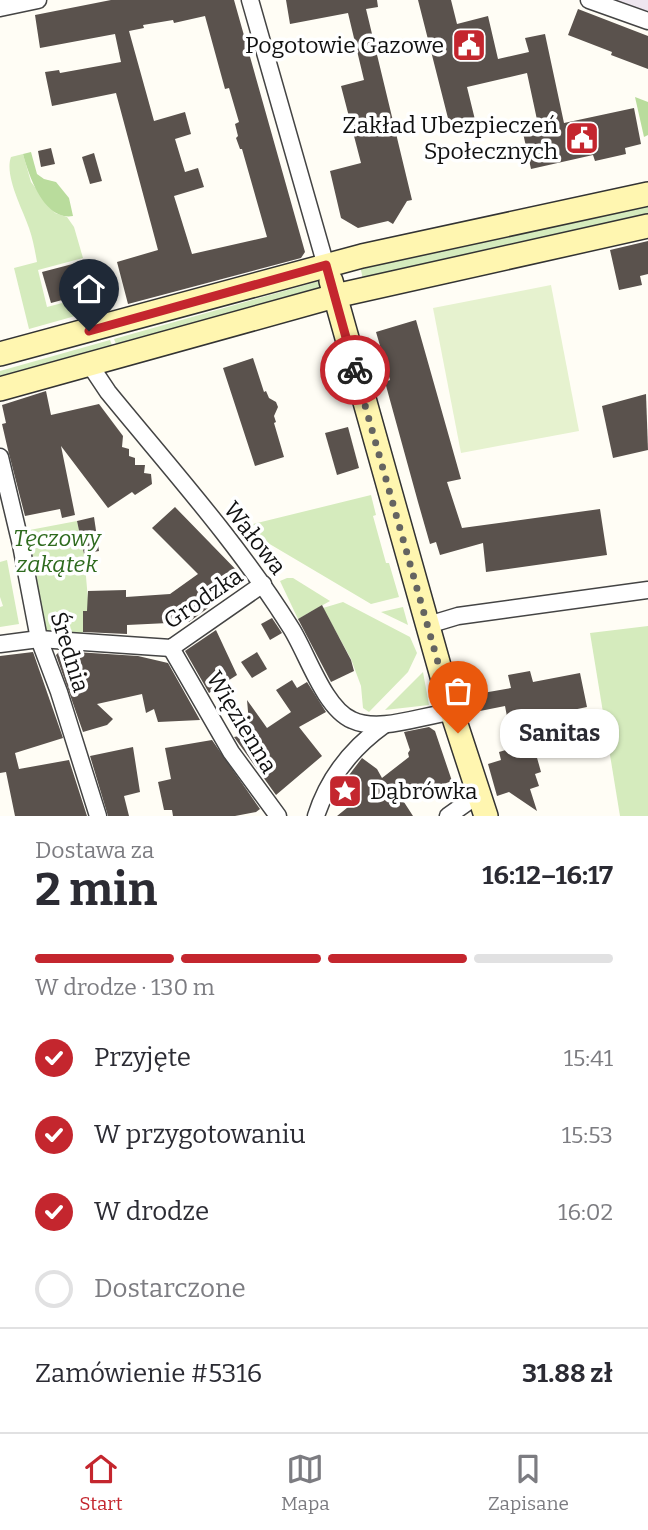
<!DOCTYPE html>
<html lang="pl">
<meta charset="utf-8">
<style>
:root{--surface:#fff;--page:#f7f7f7;--text:#2b2b33;--muted:#7c7c81;--line:#e1e1e2;--accent:#c4262e}
body{margin:0;font-family:Bitter,serif;background:var(--page);color:var(--text);height:100vh;display:flex;flex-direction:column;font-size:26px;white-space:nowrap}
*{box-sizing:border-box;margin:0}
p{font-size:23px;color:var(--muted)}
.icon{flex:none;width:38px;height:38px;fill:none;stroke:currentColor;stroke-width:2;stroke-linecap:round;stroke-linejoin:round}
.map{position:relative;height:816px;overflow:hidden}
.drawer{display:flex;flex-direction:column;background:var(--surface);flex:1}
.drawer>*{flex:none}
.pin{position:absolute;display:grid;place-items:center;width:60px;height:60px;color:#fff;margin:-72px -30px;border-radius:50% 50% 50% 0;rotate:-45deg;box-shadow:0 0 7px #0007}
.pin .icon{rotate:45deg}
.courier{position:absolute;display:grid;place-items:center;width:70px;height:70px;margin:-35px;border:5px solid #c4262e;border-radius:50%;background:#fff;color:#222;box-shadow:0 2px 9px #0007}
.bubble{position:absolute;height:49px;border-radius:21px;background:var(--surface);box-shadow:0 2px 5px #0004;font-size:23px;font-weight:700;line-height:49px;text-align:center}
.head em{font-style:normal;font-weight:700}
.head div{display:flex;flex-direction:column-reverse}
.head{display:flex;align-items:center;justify-content:space-between;height:119px;padding:0 35px}
h1{font-size:46px;font-weight:700;line-height:52px}
.bar{display:grid;grid-template-columns:repeat(4,1fr);gap:10px 7px;align-content:center;height:84px;padding:0 35px}
.bar i{height:9px;border-radius:5px;background:var(--line)}
.bar .active{background:var(--accent)}
.bar p{grid-column:span 4}
.line{display:flex;align-items:center;gap:18px;padding:0 35px;border-top:2px solid var(--line)}
.line div{flex:1}
ol{padding:0 35px;list-style:none}
li{display:flex;align-items:center;gap:21px;height:77px}
li p{margin-inline-start:auto}
li .icon{padding:7px;border-radius:50%;background:var(--accent);color:#fff;stroke-width:4}
li:last-child{color:var(--muted)}
li i{width:38px;height:38px;border:4px solid var(--line);border-radius:50%}
.menu{display:flex;justify-content:space-around;align-items:center;height:98px;border-top:2px solid var(--line);background:var(--surface);font-size:19px;color:var(--muted)}
.menu a{display:grid;justify-items:center;gap:4px}
.menu .active{color:var(--accent)}
.map>svg:first-child{display:block}
.industrial{fill:#eee6ef}
.green{fill:#d5ebbd}
.forest{fill:#b9dc9c}
.pitch{fill:#e6f2cf}
.building{fill:#5a524d;fill-rule:evenodd}
.lines{fill:none;stroke-linecap:round;stroke-linejoin:round}
.street-casing{stroke:#444;stroke-width:19}
.secondary-casing{stroke:#333;stroke-width:26}
.street{stroke:#fff;stroke-width:16}
.secondary{stroke:#fff6b0;stroke-width:23}
.done{stroke:#646461;stroke-width:7;stroke-dasharray:0 12.6}
.route{stroke:#c4262e;stroke-width:9}
.labels{text-anchor:middle;stroke-width:7;stroke-linejoin:round;paint-order:stroke}
.poi-label{font-size:23px;fill:#111;stroke:#fff;text-anchor:end}
.park-label{font-size:23px;font-style:italic;fill:#2f6b1f;stroke:#fff}
.street-label{font-size:23px;fill:#111;stroke:#fff}
</style>
<div class="map">
<svg width="648" height="816" viewBox="0 0 648 816">
<rect width="100%" height="100%" fill="#fffdf5"/>
<path class="industrial" d="M589,0H648V21Z"/>
<g class="green">
<path d="M23,154L31,182L55,213L67,217L74,227L83,258L38,270L47,307L89,296L93,311L29,329L14,268L37,262C35,251 33,239 29,228C23,210 4,176 11,157Z"/>
<path d="M648,201V218L363,280L360,265Z"/>
<path d="M323,280L330,306L125,366L114,339Z"/>
<path d="M110,340L120,367L0,399V371Z"/>
<path d="M371,495L376,515L373,516L386,563H389L399,597L371,604L241,527Z"/>
<path d="M77,521L84,554L89,611H83V643L39,639L19,532Z"/>
<path d="M7,560L19,624L0,627V607L3,606L0,597V562Z"/>
<path d="M287,578H293L330,601L298,619L280,581Z"/>
<path d="M343,602L410,637L417,653L408,672L369,712L363,708L361,686L351,659L323,608Z"/>
<path d="M403,607L408,625L381,612Z"/>
<path d="M648,626V816H620L590,633Z"/>
<path d="M423,672L429,705L385,710Z"/>
</g>
<g class="forest">
<path d="M635,97L648,102V135L644,137Z"/>
<path d="M31,152L37,174L44,179L56,182L69,198L73,216C44,221 29,176 23,154Z"/>
</g>
<path class="pitch" d="M551,285L579,431L461,453L433,308Z"/>
<g class="building">
<path d="M111,0H234L305,252L301,258L128,304L117,262L158,250L116,93L52,106L45,72L59,70L60,73L121,62L115,34L40,48L35,15ZM205,16L225,89L229,88L239,122L235,124L238,136L236,138L240,149H242L267,237L192,254L174,196L204,187L198,168L185,172L175,139L191,134L185,112L154,121L129,31L144,28L143,25L173,20L174,23Z"/>
<path d="M286,0H377L378,7L366,9L412,200L407,201L393,224L388,221L358,228L341,218L330,171L361,163L341,86L364,80L348,13L290,24Z"/>
<path d="M418,0H451L457,24L488,16L498,59L529,52L525,38L545,34L564,123L634,108L641,144L625,148L626,154L595,161L593,155L531,169L523,133L539,129L527,73L467,87L477,128L452,134Z"/>
<path d="M578,9L648,36V69L611,55L612,52L568,35Z"/>
<path d="M51,148L55,164L41,167L38,151Z"/>
<path d="M94,153L102,181L90,184L82,157Z"/>
<path d="M648,241V274L640,276L642,285L619,290L610,250Z"/>
<path d="M84,261L92,292L51,303L42,272Z"/>
<path d="M416,320L461,479L447,482L462,528L600,509L607,555L486,572L483,543L440,555L436,542L430,544L418,502L385,382L390,380L376,332Z"/>
<path d="M253,358L264,392L266,391L269,398L276,402L278,407L274,416L276,422L274,423L284,457L255,466L223,368Z"/>
<path d="M46,391L51,415L99,404L123,436L122,447L129,449V456L135,458V465H145L144,473L151,474L152,484L135,495L132,492L108,508L61,446L75,515L62,518L60,509L25,516L8,450L2,424L6,423L2,405Z"/>
<path d="M646,394L648,450L613,458L602,406Z"/>
<path d="M348,427L359,468L337,475L325,433Z"/>
<path d="M175,507L246,580L189,622L127,625V634L83,632V611H87L88,591L126,590V597L170,594L198,574L152,528Z"/>
<path d="M94,517L99,551L84,554L77,521Z"/>
<path d="M322,605L351,660L354,671L331,682L298,619Z"/>
<path d="M272,618L282,633L270,640L261,624Z"/>
<path d="M216,630L237,675L209,693L185,651Z"/>
<path d="M60,651L138,656L168,663L200,720L158,722L154,709L146,713L142,694L97,704L113,719L107,725L83,732L56,655Z"/>
<path d="M33,652L63,738L15,753L19,769L69,760L87,816H15L6,772L0,773V656Z"/>
<path d="M257,652L267,669L252,678L241,662Z"/>
<path d="M530,671L533,682L580,673L587,707L539,717L545,745L534,747L541,772L535,774L539,786L530,789L537,811L509,792L497,796L488,764L501,760L499,752L513,748L505,706L480,711L477,694L511,688L508,675Z"/>
<path d="M292,680L297,688L307,682L326,712L299,727L322,756L276,795L234,737L250,734L247,700L267,728L291,712L276,690Z"/>
<path d="M429,727L435,731L452,781L402,799L413,816H337L358,799L340,787L362,758L377,769L382,778L409,757L408,753L410,750L404,732Z"/>
<path d="M212,740L260,809L256,812L235,816H173L172,810H164L158,782L171,779L165,748Z"/>
<path d="M133,747L140,792L124,796L129,816H108L90,756Z"/>
</g>
<g class="lines">
<g class="street-casing">
<g id="street">
<path d="M250,0L326,266"/>
<path d="M589,0L648,21"/>
<path d="M0,8L38,0"/>
<path d="M90,365L108,392C171,469 238,543 291,628C307,653 324,708 352,720C380,733 422,715 452,712"/>
<path d="M0,457L21,545L39,639L59,692L98,816"/>
<path d="M428,625L458,616L648,590"/>
<path d="M0,644L39,639L171,648L263,584"/>
<path d="M171,648L231,752L278,816"/>
<path d="M316,816C328,778 352,748 384,725"/>
<path d="M448,816L479,794"/>
</g>
</g>
<g class="secondary-casing">
<g id="secondary">
<path d="M331,281L452,712L486,816"/>
<path d="M0,354L362,256L648,194"/>
<path d="M0,389L335,296L648,226"/>
</g>
</g>
<use href="#street" class="street"/>
<use href="#secondary" class="secondary"/>
</g>
<g class="lines">
<path class="done" d="M355,370L458,733"/>
<path class="route" d="M89,331L326,265L355,370"/>
</g>
<defs>
<g id="civic-square" transform="scale(1.75)"><rect x="-9" y="-9" width="18" height="18" rx="4" fill="#c4262e" stroke="#fff"/><path d="M-.6-6.5H3V-4.5H.6V-3L4-1V1h2V6H-6V1h2V-1L-.6-3ZM-1.2 2.5V6h2.4V2.5Z" fill="#fff"/></g>
<g id="sight-square" transform="scale(1.75)"><rect x="-9" y="-9" width="18" height="18" rx="4" fill="#c4262e" stroke="#fff"/><path d="M0-6L1.8-2.2L6-1.7L2.9 1.2L3.7 5.4L0 3.3L-3.7 5.4L-2.9 1.2L-6-1.7L-1.8-2.2Z" fill="#fff"/></g>
</defs>
<g fill-rule="evenodd">
<use href="#civic-square" x="469" y="45"/>
<use href="#civic-square" x="582" y="138"/>
<use href="#sight-square" x="345" y="791"/>
</g>
<g class="labels">
<g class="poi-label">
<text x="444" y="53">Pogotowie Gazowe</text>
<text x="558" y="133">Zakład Ubezpieczeń<tspan x="558" dy="26">Społecznych</tspan></text>
<text x="370" y="799" text-anchor="start">Dąbrówka</text>
</g>
<g class="park-label">
<text x="57" y="546">Tęczowy<tspan x="57" dy="26">zakątek</tspan></text>
</g>
<g class="street-label">
<text transform="translate(255 538) rotate(52)" y="8">Wałowa</text>
<text transform="translate(203 598) rotate(-34)" y="8">Grodzka</text>
<text transform="translate(70 652) rotate(73)" y="8">Średnia</text>
<text transform="translate(242 722) rotate(59)" y="8">Więzienna</text>
</g>
</g>
</svg>
<div class="pin" style="left:458px;top:733px;background:#ea580c"><svg class="icon" aria-label="bag" viewBox="0 0 24 24"><path d="M5 8h14l-1 12H6zM9 8a3 3 0 0 1 6 0"/></svg></div>
<div class="pin" style="left:89px;top:331px;background:#1f2937"><svg class="icon" aria-label="home" viewBox="0 0 24 24"><path d="M3 11l9-7 9 7M6 9v11h12V9"/></svg></div>
<div class="courier" style="left:355px;top:370px"><svg class="icon" aria-label="bike" viewBox="0 0 24 24"><circle cx="6" cy="16" r="4"/><circle cx="18" cy="16" r="4"/><path d="M6 16l4-8h5l3 8M10 8l3 8H6M13 5h3"/></svg></div>
<div class="bubble" style="left:500px;top:709px;width:119px">Sanitas</div>
</div>
<section class="drawer">
<div class="head"><div><h1>2 min</h1><p>Dostawa za</p></div><em>16:12–16:17</em></div>
<div class="bar"><i class="active"></i><i class="active"></i><i class="active"></i><i></i><p>W drodze · 130 m</p></div>
<ol>
<li><svg class="icon" aria-label="check" viewBox="0 0 24 24"><path d="M5 12l5 5 9-10"/></svg>Przyjęte<p>15:41</p></li>
<li><svg class="icon" aria-label="check" viewBox="0 0 24 24"><path d="M5 12l5 5 9-10"/></svg>W przygotowaniu<p>15:53</p></li>
<li><svg class="icon" aria-label="check" viewBox="0 0 24 24"><path d="M5 12l5 5 9-10"/></svg>W drodze<p>16:02</p></li>
<li><i></i>Dostarczone</li>
</ol>
<div class="line" style="height:91px"><div>Zamówienie #5316</div><b>31.88 zł</b></div>
</section>
<nav class="menu">
<a class="active"><svg class="icon" aria-label="home" viewBox="0 0 24 24"><path d="M3 11l9-7 9 7M6 9v11h12V9"/></svg>Start</a>
<a><svg class="icon" aria-label="map" viewBox="0 0 24 24"><path d="M3 6l6-2 6 2 6-2v14l-6 2-6-2-6 2zM9 4v14M15 6v14"/></svg>Mapa</a>
<a><svg class="icon" aria-label="saved" viewBox="0 0 24 24"><path d="M7 4h10v16l-5-4-5 4z"/></svg>Zapisane</a>
</nav>
